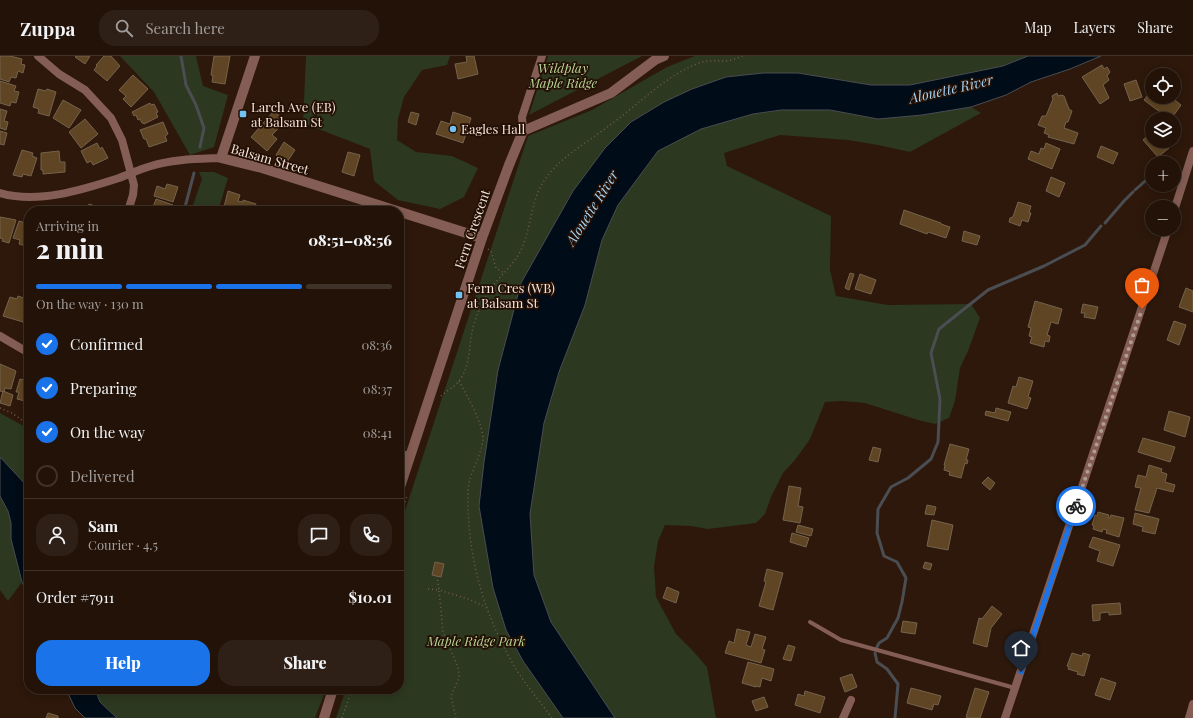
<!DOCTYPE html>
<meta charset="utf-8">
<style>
:root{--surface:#221208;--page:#2e2016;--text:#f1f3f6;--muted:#a29e9c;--line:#3f3229;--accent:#1a73e8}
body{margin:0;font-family:"Playfair Display",serif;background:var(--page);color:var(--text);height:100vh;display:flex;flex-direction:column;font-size:15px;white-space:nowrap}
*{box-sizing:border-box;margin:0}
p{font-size:13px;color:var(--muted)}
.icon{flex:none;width:22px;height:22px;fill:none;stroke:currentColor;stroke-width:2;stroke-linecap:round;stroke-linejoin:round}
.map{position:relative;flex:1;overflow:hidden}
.panel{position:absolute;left:24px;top:150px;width:380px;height:488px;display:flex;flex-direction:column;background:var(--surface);border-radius:16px;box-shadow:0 2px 10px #0003,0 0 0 1px var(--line)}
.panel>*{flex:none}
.fabs{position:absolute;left:1145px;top:12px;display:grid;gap:8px}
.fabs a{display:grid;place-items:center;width:36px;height:36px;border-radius:50%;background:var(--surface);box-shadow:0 2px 10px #0003,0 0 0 1px var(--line);font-size:20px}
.pin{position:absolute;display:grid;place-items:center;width:34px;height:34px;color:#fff;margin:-41px -17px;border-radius:50% 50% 50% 0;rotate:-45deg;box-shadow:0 0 4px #0007}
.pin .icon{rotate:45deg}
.courier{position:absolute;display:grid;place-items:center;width:40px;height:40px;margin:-20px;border:3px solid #1a73e8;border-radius:50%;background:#fff;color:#222;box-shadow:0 1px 5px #0007}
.summary em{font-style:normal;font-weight:800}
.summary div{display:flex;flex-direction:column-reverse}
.summary{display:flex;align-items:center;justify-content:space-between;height:68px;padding:0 12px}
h1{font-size:26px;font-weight:800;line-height:30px}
.bar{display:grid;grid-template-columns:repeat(4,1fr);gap:6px 4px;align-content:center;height:48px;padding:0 12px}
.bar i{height:5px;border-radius:3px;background:var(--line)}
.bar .selected{background:var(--accent)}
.bar p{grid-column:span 4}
.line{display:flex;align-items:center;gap:10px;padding:0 12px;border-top:1px solid var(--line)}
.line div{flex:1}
.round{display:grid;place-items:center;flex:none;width:42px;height:42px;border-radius:16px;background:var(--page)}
ol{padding:0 12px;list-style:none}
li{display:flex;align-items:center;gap:12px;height:44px}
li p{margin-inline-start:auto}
li .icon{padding:4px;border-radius:50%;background:var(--accent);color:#fff;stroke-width:4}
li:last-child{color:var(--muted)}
li i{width:22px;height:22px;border:2px solid var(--line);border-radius:50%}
.action{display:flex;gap:8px;margin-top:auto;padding:8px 12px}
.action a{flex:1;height:46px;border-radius:16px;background:var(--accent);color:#fff;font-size:16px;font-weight:800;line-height:46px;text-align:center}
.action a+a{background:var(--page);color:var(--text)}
header{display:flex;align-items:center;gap:24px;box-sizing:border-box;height:56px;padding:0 20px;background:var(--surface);border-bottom:1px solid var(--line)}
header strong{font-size:19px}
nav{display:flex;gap:22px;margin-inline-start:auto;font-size:14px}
.search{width:280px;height:36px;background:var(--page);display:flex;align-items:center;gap:10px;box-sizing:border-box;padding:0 14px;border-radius:16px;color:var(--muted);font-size:15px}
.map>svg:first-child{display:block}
.green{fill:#2c381f}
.water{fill:#000c17;stroke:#4a4d52}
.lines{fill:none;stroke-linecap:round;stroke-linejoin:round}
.stream{stroke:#4a4d52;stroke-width:3}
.building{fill:#5f4523;stroke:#75634d}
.path{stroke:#705c51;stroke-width:1.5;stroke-dasharray:1 3;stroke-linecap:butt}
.service{stroke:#845d54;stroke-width:4}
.minor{stroke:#845d54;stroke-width:8}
.tertiary{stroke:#845d54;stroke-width:10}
.done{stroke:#af9d94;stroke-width:4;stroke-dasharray:0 7.2}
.route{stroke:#1a73e8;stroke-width:5}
.poi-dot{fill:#71c1f5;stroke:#230f04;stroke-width:1.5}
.labels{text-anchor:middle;stroke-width:3.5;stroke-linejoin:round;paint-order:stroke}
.park-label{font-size:13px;font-style:italic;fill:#b7d696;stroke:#230f04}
.poi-label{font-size:13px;fill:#f5e5dd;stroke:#230f04;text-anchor:start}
.street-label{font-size:13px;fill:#f5e5dd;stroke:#230f04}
.water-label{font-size:14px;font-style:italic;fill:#a0d4f7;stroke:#230f04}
</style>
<header>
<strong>Zuppa</strong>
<div class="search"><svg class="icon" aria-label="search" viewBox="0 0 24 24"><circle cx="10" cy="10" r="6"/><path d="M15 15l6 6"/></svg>Search here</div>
<nav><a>Map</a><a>Layers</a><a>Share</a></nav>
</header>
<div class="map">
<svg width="1193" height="662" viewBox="0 0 1193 662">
<rect width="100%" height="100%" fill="#2d180b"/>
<g class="green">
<path d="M120,0H196L203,30L228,39L214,91L190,99L154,36Z"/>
<path d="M306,0H450L447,9L422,14L404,41L398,63L397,84L416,96L452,100L478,112L464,141L440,153L398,144L374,125L370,93L303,67Z"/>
<path d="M548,0H642L529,59Z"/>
<path d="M695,0H1028L1003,10L910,29H871L798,17H763L726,21L692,33L664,46L631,66L643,116L658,95L701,73L753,58L781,54H830L878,63L922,59L971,51L981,57L910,96L878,89L848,84L780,79L724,97L727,110L831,160L830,214L836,240L888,249L971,248L980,262L968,295L960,312L955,345L949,362L935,368L918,364L865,347L843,345L825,346L810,383L795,404L783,417L771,441L765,458L756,467L708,473L691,470L665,469L658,485L654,511L656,541L676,578L693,595L707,611L716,662H336L346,633H399V473L528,80L592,54L667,11Z"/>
<path d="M199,116H214L228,122L218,155H191L202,123Z"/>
<path d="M0,357L29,373V450L27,430L0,401Z"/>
<path d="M0,440L8,455L11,467V483L22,526L8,545L0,534Z"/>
<path d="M95,633H326L315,662H117L100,646Z"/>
</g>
<g class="water">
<path d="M1028,0H1101L1070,13L1031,26L1006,39L971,51L922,59L878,63L830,54H781L753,58L701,73L658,95L618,149L602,184L585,249L559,316L544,367L530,458L534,519L551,566L615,662H563L523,605L506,574L493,532L479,450L484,406L498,314L521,227L573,135L605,92L631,66L664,46L692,33L726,21L763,17H798L871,29H910L1003,10Z"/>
<path d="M0,401L27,430L29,450V567L27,564V538L22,526L11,483V467L8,455L0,440Z"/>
<path d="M66,633H95L100,646L117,662H85L75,652Z"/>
</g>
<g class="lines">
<g class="stream">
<path d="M181,0L186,29L196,49L204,72L200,91"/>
<path d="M1174,115H1179"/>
<path d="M1135,134L1152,119"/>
<path d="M184,155L194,117"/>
<path d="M1105,167L1124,145L1133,136"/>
<path d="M876,593L879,587L887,582L898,562L902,546L906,522L897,506L884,500L877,477L878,453L891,431L908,422L931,403L938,386L940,343L931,297L939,273L988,234L1044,210L1085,189L1101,170"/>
<path d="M875,597L877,606L887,613L898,628L895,662"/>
</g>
</g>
<g class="building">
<path d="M0,0H10L22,3L21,8L25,9L23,17L18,15L16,22L11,21L9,26L0,23Z"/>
<path d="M76,0H90L85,8L75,1Z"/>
<path d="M104,0H111L120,10L107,25L94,14L97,10L96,9Z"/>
<path d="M214,0H230L225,28L212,26L213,20L211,19Z"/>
<path d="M466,0H474L478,18L458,23L455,8L467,6Z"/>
<path d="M1102,9L1104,13L1107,11L1110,16L1107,20L1109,24L1103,29L1109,42L1100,48L1082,21Z"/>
<path d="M133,19L148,33L131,51L123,43L126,40L119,34Z"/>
<path d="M1136,24L1142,41L1130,45L1124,28Z"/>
<path d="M0,25L16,30L14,35L19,36L16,47L11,46L10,50L0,47Z"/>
<path d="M38,33L46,35L47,33L56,36L49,60L38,57L39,53L33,51Z"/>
<path d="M1152,34V41H1171L1181,49L1171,63H1164L1158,58L1160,56L1144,44Z"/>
<path d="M1057,37L1058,40L1061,39L1064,40L1069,53L1072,55L1068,66H1066L1064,72L1078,77L1074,88L1048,81L1049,79L1044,77L1046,72L1038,69L1042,60H1046L1053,43L1052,40Z"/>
<path d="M63,44L81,54L69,72L53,62Z"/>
<path d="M150,47L151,49L154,48L158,56L156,57L158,61L144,68L143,67H142L140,63L138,64L136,59L134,60L132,56Z"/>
<path d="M0,53L7,55L4,65L8,66L6,74L0,72Z"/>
<path d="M274,55L285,65L272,79L277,83L267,95L251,81Z"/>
<path d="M411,56L419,58L416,69L408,66Z"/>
<path d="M453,56L471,62L463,87L436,78L441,65L450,68Z"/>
<path d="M85,63L98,78L81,92L69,76Z"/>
<path d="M163,66L168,78L165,80L167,85L149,91L146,83H144L140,74Z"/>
<path d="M0,75L7,77L4,89L0,88Z"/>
<path d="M1152,76V85H1162L1169,92L1158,101L1143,84Z"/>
<path d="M284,86L295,94L287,106L276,99Z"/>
<path d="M97,87L100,93L102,91L108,102L93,109L91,105L87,107L81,95Z"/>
<path d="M1046,87L1060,93L1052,113L1028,103L1031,95L1039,98L1041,92L1044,93Z"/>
<path d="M1101,90L1118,97L1113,108L1097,101Z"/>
<path d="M22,94L33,97L32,100L37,102L31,120L23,118L22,121L13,119Z"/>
<path d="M59,95L60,106H65V116L43,118V114H41V97Z"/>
<path d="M348,96L360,99L354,120L342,116Z"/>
<path d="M1051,121L1065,127L1059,141L1046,135Z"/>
<path d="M167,128L178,131L173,146L154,140L157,130L165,133Z"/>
<path d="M228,135L240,139L238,145L243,146V144L256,148L253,155H223Z"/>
<path d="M156,143L173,149L171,155H149L150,151H153Z"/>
<path d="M1018,146L1031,150L1029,157H1031L1028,166L1022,164L1020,170L1009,166L1010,162L1013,161Z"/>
<path d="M89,148L107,154V155H87Z"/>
<path d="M904,154L941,167V168L950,171L946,182L928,176L927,178L900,168Z"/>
<path d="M0,161L16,164L9,187L2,185L3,183L0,182Z"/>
<path d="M27,164L29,165V191L19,188L20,184L13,182L19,165L26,167Z"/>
<path d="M964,175L980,180L977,189L962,185Z"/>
<path d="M850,217L854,218L849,234L845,232Z"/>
<path d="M860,218L876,224L871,238L855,233Z"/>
<path d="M1186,232L1193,235V256L1179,251Z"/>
<path d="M18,240L27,243L26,246L29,247L28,255L29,257L27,264L24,263L23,266L3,260L10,241L17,243Z"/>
<path d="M1035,245L1062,253L1058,268L1051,266L1047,279L1050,280L1049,286L1045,285L1044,291L1030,287L1032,281L1029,280L1031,272L1028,271Z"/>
<path d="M1083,248L1098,251L1095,263L1084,261L1085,257H1081Z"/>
<path d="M1174,265L1186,269L1179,289L1167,284Z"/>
<path d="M0,308L16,315L11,333L5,332L4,336L0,335Z"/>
<path d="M1019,321L1033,325L1028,341L1031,342L1027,353L1008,347L1013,330L1016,331Z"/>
<path d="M20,323L29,325V346L17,343L19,336H16Z"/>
<path d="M3,335L13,339L10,350L0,347Z"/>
<path d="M996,352L1011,356L1008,365L985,359L986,355L995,357Z"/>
<path d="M1169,355L1190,361L1185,381L1164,374Z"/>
<path d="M1143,382L1175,391L1170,406L1138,396Z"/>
<path d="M950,388L969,393L966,404H968L967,408L965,407L961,422L949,419L950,416L944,414L945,409H944Z"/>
<path d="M873,391L881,393L878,406L869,404Z"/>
<path d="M1149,409L1162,413L1161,416L1167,418L1165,426L1175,429L1173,436L1157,432L1149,457L1135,454L1141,432L1135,431L1138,419L1146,421Z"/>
<path d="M988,421L995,427L990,434L982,427Z"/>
<path d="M789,430L801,432L798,450L803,451L800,467L783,464Z"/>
<path d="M927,449L936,451L934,459L925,458Z"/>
<path d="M1098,456L1109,459L1108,462H1110L1111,459L1124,462L1119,481L1106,477L1107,474L1103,473L1102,476L1093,473L1094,470L1092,469L1095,459L1097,460Z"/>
<path d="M1135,457L1159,463L1155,478L1142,475L1143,471L1133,468Z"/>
<path d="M932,464L953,469L948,494L927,490Z"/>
<path d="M798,469L813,473L811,480L796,476Z"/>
<path d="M792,477L809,482L806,491L790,486Z"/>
<path d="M1093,481L1120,489L1113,510L1097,505L1100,495L1089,491Z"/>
<path d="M435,506L444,508L441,521L432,519Z"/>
<path d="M925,506L932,508L930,514L923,512Z"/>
<path d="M767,513L783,517L773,554L759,550L766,526L764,525Z"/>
<path d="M667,531L679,536L676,547L663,542Z"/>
<path d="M1120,547L1121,558L1109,559V556L1100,557V564L1093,565L1092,549Z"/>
<path d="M992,550L1002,558L991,572L987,591L973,587L979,562L982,563Z"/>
<path d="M903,565L917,567L915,578L901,576Z"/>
<path d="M737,573L750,576L746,589L751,591L755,578L766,581L762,593L765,594L761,607L725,597L729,585L734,587Z"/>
<path d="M788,589L795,591L791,605L783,603Z"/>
<path d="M1072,597L1082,600L1083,597L1090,599L1084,620L1077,618L1078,616L1068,613L1069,611L1067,610Z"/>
<path d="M748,606L774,613L771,625L762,622L760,631L756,630V631L742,627Z"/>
<path d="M852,618L857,631L845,636L840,622Z"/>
<path d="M1101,622L1116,627L1110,644L1095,639Z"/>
<path d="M911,632L941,640L938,649L934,648L932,654L907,647Z"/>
<path d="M975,632L989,636L980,662H969L966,661Z"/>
<path d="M805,635L825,641L820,657L795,649L798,638L804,640Z"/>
<path d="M764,641L768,651L756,655L752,645Z"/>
<path d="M48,657L58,660V662H46Z"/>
</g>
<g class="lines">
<g class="path">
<path d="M488,193L491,195L496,212L504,217"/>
<path d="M459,325C466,338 484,369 483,384C481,401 468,419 468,436C467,498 482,554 513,608C524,627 539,644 552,662"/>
<path d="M441,340C446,335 455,331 459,325C470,311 469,292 472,276C474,265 479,254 484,244C492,226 510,214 520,196C531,175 530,149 542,128C558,101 586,88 610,69C639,48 665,20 699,7C708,4 717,5 726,5C732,4 738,2 743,0"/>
<path d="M0,352L12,357L29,369"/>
<path d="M399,465L407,440"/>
<path d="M437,520L439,534L471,544L486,551"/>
<path d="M428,533L439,534L443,576L458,611L459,618V622L451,640L456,662"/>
<path d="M342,662L352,633"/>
</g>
<path class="service" d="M810,566L841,584L1015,632"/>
<g class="minor">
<path d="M38,0L59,18L85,34L111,62L122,84L134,129L133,139L128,155"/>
<path d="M523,75L522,61L542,0"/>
<path d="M0,137C38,148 82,134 119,122C130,118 140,113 151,110C173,103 198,103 221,102"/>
<path d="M1174,155L1193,95"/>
<path d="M0,280L29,297"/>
<path d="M399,397L410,400"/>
<path d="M843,662L851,644"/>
<path d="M1005,662L1168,173"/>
<path d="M1189,662L1193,648"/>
</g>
<g class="tertiary">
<path d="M255,0L221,102L262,112L482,182"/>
<path d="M399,434L482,182L509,109L523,75L611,37L655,4L664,0"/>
<path d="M324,662L333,633"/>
</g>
</g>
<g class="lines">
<path class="done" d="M1076,450L1142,253"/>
<path class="route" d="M1021,616L1076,450"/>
</g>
<g class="poi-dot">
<rect x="239" y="54" width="8" height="8" rx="2"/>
<circle cx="453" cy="73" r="4"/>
<rect x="455" y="235" width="8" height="8" rx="2"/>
</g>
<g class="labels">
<g class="park-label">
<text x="563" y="17">Wildplay<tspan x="563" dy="15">Maple Ridge</tspan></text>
<text x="476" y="590">Maple Ridge Park</text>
</g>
<g class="poi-label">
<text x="251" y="56">Larch Ave (EB)<tspan x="251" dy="15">at Balsam St</tspan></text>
<text x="461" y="78">Eagles Hall</text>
<text x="467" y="237">Fern Cres (WB)<tspan x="467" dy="15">at Balsam St</tspan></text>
</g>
<g class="street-label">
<text transform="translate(270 103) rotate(16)" y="5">Balsam Street</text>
<text transform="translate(472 173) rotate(-71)" y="5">Fern Crescent</text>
</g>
<g class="water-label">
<text transform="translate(951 33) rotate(-13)" y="5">Alouette River</text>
<text transform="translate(592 152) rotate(-58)" y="5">Alouette River</text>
</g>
</g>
</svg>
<div class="fabs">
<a><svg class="icon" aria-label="locate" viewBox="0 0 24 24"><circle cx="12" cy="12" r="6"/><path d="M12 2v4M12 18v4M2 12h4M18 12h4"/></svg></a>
<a><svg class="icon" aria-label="layers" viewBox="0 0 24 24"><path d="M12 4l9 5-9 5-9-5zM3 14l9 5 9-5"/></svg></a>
<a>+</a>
<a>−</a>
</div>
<div class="pin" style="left:1142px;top:253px;background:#ea580c"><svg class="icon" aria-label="bag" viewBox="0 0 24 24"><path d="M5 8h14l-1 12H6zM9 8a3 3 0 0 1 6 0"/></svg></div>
<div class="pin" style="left:1021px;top:616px;background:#1f2937"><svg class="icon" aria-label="home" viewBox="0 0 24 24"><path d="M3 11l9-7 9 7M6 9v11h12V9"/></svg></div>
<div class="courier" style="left:1076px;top:450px"><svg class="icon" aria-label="bike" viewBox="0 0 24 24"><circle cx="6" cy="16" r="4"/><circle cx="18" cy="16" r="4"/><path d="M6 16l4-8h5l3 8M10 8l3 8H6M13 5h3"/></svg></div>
<section class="panel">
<div class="summary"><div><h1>2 min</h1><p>Arriving in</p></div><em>08:51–08:56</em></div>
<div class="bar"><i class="selected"></i><i class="selected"></i><i class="selected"></i><i></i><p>On the way · 130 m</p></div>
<ol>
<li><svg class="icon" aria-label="check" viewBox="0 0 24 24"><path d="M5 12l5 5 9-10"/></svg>Confirmed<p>08:36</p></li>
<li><svg class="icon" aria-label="check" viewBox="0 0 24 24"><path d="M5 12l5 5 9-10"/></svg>Preparing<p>08:37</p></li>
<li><svg class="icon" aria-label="check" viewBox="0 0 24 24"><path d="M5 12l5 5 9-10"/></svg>On the way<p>08:41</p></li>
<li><i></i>Delivered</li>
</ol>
<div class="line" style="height:72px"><a class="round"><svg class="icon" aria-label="person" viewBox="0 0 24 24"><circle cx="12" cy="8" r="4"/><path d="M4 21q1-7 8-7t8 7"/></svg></a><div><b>Sam</b><p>Courier · 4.5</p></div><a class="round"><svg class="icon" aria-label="chat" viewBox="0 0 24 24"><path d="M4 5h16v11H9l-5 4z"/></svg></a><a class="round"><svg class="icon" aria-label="phone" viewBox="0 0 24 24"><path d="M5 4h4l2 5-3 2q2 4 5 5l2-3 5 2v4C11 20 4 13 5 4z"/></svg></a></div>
<div class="line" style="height:52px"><div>Order #7911</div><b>$10.01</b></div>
<div class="action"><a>Help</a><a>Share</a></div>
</section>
</div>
